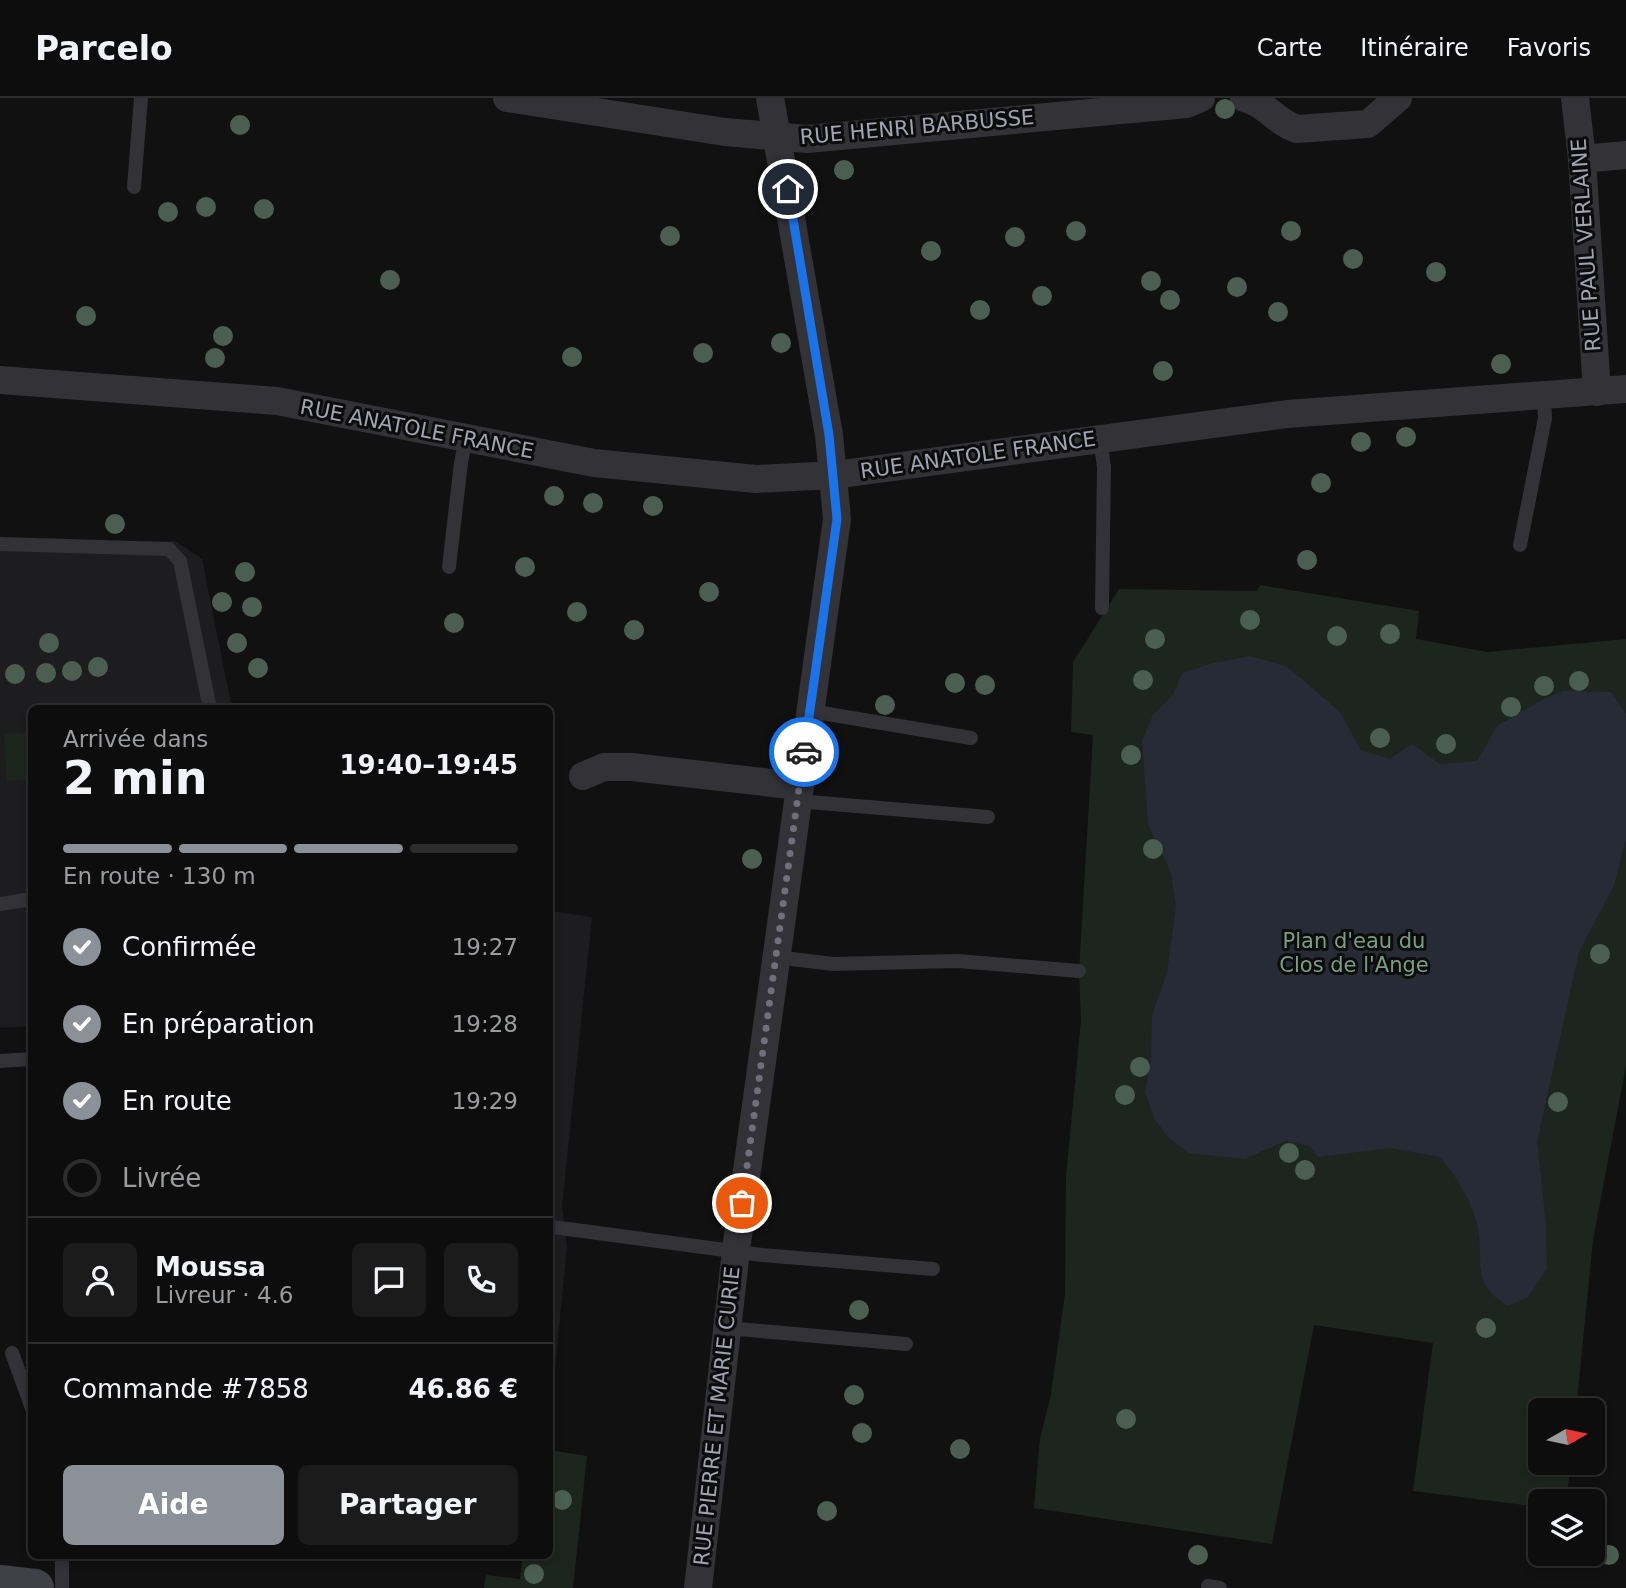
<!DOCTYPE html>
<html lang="fr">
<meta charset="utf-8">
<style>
:root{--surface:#0d0d0e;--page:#1b1b1c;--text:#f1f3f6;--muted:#9a9c9e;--line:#2d2d2e;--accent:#8c9099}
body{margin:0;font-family:"DejaVu Sans",sans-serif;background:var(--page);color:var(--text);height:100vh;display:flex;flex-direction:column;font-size:26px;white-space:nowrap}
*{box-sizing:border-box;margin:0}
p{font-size:23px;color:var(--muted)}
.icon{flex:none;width:38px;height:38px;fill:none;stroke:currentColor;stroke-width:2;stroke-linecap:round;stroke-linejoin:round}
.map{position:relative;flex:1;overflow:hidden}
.details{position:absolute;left:28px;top:607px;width:525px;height:854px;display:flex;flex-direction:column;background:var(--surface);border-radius:10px;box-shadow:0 4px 10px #0003,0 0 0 2px var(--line)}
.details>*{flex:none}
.needle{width:46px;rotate:81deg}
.controls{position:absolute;left:1528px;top:1300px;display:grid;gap:14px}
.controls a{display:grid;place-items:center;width:77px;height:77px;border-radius:10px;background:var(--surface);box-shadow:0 4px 10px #0003,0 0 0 2px var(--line);font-size:35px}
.pin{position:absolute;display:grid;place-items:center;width:60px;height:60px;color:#fff;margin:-30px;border:4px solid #fff;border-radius:50%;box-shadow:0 2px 7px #0007}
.courier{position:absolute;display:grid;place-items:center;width:70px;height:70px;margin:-35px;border:5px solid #1a73e8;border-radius:50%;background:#fff;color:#222;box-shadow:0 2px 9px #0007}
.overview em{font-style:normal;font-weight:700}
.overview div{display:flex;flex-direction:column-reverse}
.overview{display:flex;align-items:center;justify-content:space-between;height:119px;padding:0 35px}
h1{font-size:46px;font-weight:700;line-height:52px}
.bar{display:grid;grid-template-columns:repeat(4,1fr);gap:10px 7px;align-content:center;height:84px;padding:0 35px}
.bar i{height:9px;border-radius:5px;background:var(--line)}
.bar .active{background:var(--accent)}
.bar p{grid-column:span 4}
.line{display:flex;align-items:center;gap:18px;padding:0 35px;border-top:2px solid var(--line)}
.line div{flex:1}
.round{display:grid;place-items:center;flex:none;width:74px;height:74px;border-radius:10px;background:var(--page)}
ol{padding:0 35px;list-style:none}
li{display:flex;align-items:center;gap:21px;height:77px}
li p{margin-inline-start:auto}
li .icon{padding:7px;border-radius:50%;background:var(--accent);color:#fff;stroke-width:4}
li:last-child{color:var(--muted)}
li i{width:38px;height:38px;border:4px solid var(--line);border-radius:50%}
.action{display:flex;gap:14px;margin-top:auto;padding:14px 35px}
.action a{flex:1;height:80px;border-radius:10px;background:var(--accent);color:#fff;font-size:28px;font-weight:700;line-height:80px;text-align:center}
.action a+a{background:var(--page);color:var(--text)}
header{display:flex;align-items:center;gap:42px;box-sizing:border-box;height:98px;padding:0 35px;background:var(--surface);border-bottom:2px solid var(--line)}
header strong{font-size:33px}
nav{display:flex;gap:38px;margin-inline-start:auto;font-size:24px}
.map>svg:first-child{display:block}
.built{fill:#1d1d1f}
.green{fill:#1d251f}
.water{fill:#272b35}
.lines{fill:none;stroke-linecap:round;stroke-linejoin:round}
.lane{stroke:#323237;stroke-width:14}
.street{stroke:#323237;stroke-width:28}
.secondary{stroke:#404047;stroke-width:38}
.tree{fill:#4a5f51}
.done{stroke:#6f707b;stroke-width:7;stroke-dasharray:0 12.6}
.route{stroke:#1a73e8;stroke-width:9}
.labels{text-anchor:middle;stroke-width:6;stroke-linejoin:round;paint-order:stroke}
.street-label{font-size:21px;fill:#a2a3b3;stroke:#0c0c0d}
.park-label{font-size:21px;fill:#799e85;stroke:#0c0c0d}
</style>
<header>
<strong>Parcelo</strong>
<nav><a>Carte</a><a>Itinéraire</a><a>Favoris</a></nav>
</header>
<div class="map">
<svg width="1626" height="1490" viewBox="0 0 1626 1490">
<rect width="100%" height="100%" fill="#111112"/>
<g class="built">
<path d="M175,443L202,461L232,611H32L31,928L0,930V453Z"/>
<path d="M550,813L592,819L562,1108L567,1148L550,1321Z"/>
</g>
<g class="green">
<path d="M1260,487L1419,513L1416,541L1487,554L1626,541V968L1593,1142L1576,1312H1540V1365H1571L1566,1403L1540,1404V1409L1413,1393L1433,1245L1314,1227L1272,1446L1034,1410L1040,1340L1051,1296L1065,1196L1066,1078L1081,922L1079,873L1093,637L1071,634L1073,564L1119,491L1257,493Z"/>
<path d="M31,635V682L7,683L4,636Z"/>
<path d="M550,1352L587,1358L573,1490H484L486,1477L520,1481L523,1458H550Z"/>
</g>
<path class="water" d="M1250,558L1286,568L1311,589L1339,613L1361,652L1390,661L1412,646L1440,666L1477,663L1497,628L1544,601L1563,593L1611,594L1626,616V741L1614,787L1579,854L1537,1044L1546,1126L1547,1171L1528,1199L1508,1208C1468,1184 1486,1163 1477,1126C1471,1101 1456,1078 1440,1059L1390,1050L1318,1059L1310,1048L1285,1043L1245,1061L1189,1055L1168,1039L1154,1020L1145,994L1151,963L1152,917L1167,875L1176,808L1171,775L1148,726L1142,642L1153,617L1173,597L1182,575L1209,566Z"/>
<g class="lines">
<g class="lane">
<path d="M134,89L141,0"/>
<path d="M1100,340L1104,369L1102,510"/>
<path d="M0,446L169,451L180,463L210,611"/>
<path d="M1520,447L1545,320L1544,298"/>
<path d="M449,469L461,365L466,340"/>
<path d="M810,613L971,640"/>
<path d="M797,703L988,719"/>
<path d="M0,806L32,801"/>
<path d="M775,859L833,866L957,863L1079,873"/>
<path d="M0,963L32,961"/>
<path d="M553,1129L762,1157L933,1171"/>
<path d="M727,1230L906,1246"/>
<path d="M12,1255L32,1310"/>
<path d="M1208,1488L1220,1490"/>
<path d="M62,1490V1458"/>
</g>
<g class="street">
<path d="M507,0L725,34L807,41L1187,6L1201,0"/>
<path d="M1244,0C1267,6 1277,25 1297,31L1368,26L1398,0"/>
<path d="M1575,0L1582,61L1597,294"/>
<path d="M1582,61L1626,57"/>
<path d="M0,282L277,303L594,365L756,381L834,377L1287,316L1626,291"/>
<path d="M583,678L604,669H632L799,688"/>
<path d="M698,1490L736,1152L837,421L829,337L770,0"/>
</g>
<path class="secondary" d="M0,1486L35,1490"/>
</g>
<g class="tree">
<circle cx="1225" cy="11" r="10"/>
<circle cx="240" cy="27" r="10"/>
<circle cx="844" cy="72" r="10"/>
<circle cx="206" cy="109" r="10"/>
<circle cx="264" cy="111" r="10"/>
<circle cx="168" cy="114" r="10"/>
<circle cx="1076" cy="133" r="10"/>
<circle cx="1291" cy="133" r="10"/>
<circle cx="670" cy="138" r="10"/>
<circle cx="1015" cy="139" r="10"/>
<circle cx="931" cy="153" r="10"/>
<circle cx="1353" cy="161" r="10"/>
<circle cx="1436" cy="174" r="10"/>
<circle cx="390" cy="182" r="10"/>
<circle cx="1151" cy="183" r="10"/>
<circle cx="1237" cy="189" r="10"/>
<circle cx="1042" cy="198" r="10"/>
<circle cx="1170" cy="202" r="10"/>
<circle cx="980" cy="212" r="10"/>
<circle cx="1278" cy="214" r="10"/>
<circle cx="86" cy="218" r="10"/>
<circle cx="223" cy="238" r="10"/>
<circle cx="781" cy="245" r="10"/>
<circle cx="703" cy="255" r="10"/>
<circle cx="572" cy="259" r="10"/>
<circle cx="215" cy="260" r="10"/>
<circle cx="1501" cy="266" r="10"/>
<circle cx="1163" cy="273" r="10"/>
<circle cx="1406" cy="339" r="10"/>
<circle cx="1361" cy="344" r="10"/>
<circle cx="1321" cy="385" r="10"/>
<circle cx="554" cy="398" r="10"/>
<circle cx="593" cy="405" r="10"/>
<circle cx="653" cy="408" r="10"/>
<circle cx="115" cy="426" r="10"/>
<circle cx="1307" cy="462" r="10"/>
<circle cx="525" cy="469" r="10"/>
<circle cx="245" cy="474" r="10"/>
<circle cx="709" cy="494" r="10"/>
<circle cx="222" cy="504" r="10"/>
<circle cx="252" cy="509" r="10"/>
<circle cx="577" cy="514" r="10"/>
<circle cx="1250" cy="522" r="10"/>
<circle cx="454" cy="525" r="10"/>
<circle cx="634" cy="532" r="10"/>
<circle cx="1390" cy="536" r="10"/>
<circle cx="1337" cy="538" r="10"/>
<circle cx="1155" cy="541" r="10"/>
<circle cx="49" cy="545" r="10"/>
<circle cx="237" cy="545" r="10"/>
<circle cx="98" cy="569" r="10"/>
<circle cx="258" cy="570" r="10"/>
<circle cx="72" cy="573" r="10"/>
<circle cx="46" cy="575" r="10"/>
<circle cx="15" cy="576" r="10"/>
<circle cx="1143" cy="582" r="10"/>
<circle cx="1579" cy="583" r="10"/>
<circle cx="955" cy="585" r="10"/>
<circle cx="985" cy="587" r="10"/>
<circle cx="1544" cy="588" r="10"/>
<circle cx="885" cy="607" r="10"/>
<circle cx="1511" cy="609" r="10"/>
<circle cx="1380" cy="640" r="10"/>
<circle cx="1446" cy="646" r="10"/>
<circle cx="1131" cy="657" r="10"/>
<circle cx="1153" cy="751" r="10"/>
<circle cx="752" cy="761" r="10"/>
<circle cx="1600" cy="856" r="10"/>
<circle cx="1140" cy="969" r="10"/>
<circle cx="1125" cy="997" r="10"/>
<circle cx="1558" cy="1004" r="10"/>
<circle cx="1289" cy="1055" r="10"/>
<circle cx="1305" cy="1072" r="10"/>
<circle cx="859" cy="1212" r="10"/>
<circle cx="1486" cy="1230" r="10"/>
<circle cx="854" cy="1297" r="10"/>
<circle cx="1126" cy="1321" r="10"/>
<circle cx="862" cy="1335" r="10"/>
<circle cx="960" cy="1351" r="10"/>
<circle cx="562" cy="1402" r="10"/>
<circle cx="827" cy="1413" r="10"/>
<circle cx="1198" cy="1457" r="10"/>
<circle cx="1609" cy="1457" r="10"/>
<circle cx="534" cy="1476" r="10"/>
</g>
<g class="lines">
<path class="done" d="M742,1105L804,654"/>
<path class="route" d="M788,91L829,337L837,421L804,654"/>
</g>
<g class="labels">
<g class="street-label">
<text transform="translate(917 29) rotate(-5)" y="7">RUE HENRI BARBUSSE</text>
<text transform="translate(1586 147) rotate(-94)" y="7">RUE PAUL VERLAINE</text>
<text transform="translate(417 331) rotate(11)" y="7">RUE ANATOLE FRANCE</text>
<text transform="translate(978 357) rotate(-8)" y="7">RUE ANATOLE FRANCE</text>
<text transform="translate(717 1318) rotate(-84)" y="7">RUE PIERRE ET MARIE CURIE</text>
</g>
<g class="park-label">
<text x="1354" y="850">Plan d'eau du<tspan x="1354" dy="24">Clos de l'Ange</tspan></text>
</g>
</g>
</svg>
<div class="controls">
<a><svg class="needle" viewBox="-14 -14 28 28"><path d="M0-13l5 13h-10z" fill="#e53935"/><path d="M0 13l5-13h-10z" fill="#9a9c9e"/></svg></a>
<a><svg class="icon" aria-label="layers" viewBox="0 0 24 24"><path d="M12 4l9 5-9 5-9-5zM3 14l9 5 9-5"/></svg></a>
</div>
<div class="pin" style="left:742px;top:1105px;background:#ea580c"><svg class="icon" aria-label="bag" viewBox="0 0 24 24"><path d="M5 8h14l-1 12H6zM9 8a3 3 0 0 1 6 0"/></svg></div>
<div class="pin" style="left:788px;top:91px;background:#1f2937"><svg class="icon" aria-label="home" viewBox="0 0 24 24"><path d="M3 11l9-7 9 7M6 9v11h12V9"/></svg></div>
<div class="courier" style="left:804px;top:654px"><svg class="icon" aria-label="car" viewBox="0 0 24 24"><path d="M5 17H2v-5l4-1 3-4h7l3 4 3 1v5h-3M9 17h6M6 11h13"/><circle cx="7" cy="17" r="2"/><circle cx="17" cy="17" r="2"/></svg></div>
<section class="details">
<div class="overview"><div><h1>2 min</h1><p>Arrivée dans</p></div><em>19:40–19:45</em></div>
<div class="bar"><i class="active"></i><i class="active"></i><i class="active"></i><i></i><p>En route · 130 m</p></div>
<ol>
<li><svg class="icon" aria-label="check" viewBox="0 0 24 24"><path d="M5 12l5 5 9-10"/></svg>Confirmée<p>19:27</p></li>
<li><svg class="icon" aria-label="check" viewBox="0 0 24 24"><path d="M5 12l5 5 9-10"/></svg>En préparation<p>19:28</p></li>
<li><svg class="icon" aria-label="check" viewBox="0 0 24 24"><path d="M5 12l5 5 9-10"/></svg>En route<p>19:29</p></li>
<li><i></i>Livrée</li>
</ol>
<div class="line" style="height:126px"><a class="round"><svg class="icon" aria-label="person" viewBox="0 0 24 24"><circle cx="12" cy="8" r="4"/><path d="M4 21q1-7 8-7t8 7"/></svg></a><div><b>Moussa</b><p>Livreur · 4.6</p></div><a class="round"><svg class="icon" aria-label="chat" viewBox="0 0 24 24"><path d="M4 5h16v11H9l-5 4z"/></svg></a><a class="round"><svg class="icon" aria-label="phone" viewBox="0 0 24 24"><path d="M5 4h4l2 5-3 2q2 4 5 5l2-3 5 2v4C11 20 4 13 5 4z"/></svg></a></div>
<div class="line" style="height:91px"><div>Commande #7858</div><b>46.86 €</b></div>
<div class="action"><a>Aide</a><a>Partager</a></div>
</section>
</div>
